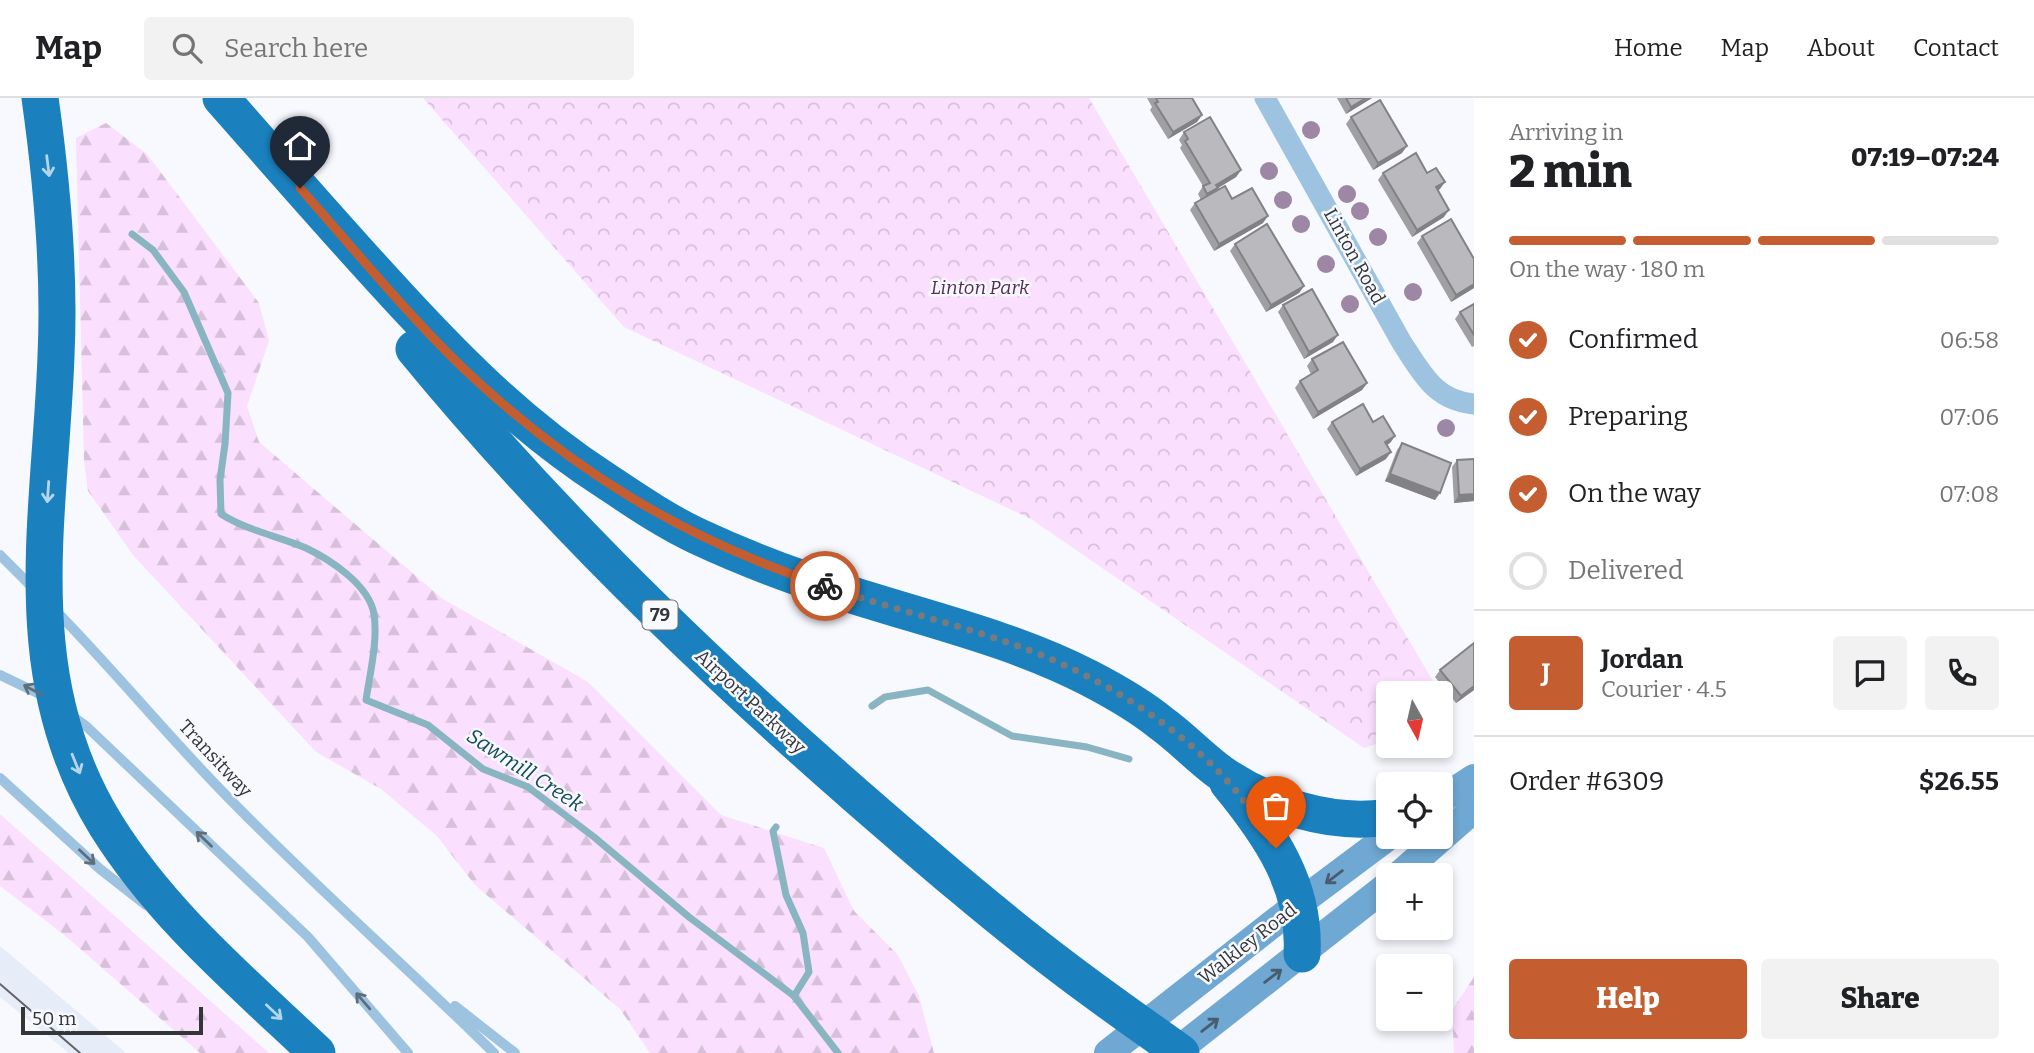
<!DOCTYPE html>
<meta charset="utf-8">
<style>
:root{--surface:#fff;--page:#f2f2f2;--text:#202124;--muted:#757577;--line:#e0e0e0;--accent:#c45e31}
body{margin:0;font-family:Bitter,serif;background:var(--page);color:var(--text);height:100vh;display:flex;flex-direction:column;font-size:26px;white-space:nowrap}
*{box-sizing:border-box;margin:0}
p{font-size:23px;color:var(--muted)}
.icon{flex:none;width:38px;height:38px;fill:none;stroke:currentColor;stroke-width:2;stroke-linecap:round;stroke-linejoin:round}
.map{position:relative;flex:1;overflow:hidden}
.drawer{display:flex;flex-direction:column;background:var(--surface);width:560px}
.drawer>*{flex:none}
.needle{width:46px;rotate:172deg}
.buttons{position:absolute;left:1376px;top:583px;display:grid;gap:14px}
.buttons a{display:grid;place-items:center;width:77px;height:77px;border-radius:7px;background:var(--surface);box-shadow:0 4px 10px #0003;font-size:35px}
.scale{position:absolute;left:21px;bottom:18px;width:182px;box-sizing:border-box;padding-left:7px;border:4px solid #343537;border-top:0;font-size:19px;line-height:24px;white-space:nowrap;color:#343537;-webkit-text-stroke:5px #f7f9ff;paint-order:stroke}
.pin{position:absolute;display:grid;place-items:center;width:60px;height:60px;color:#fff;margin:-72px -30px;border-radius:50% 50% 50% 0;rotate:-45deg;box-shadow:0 0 7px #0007}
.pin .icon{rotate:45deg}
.courier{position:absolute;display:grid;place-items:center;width:70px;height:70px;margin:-35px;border:5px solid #c45e31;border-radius:50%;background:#fff;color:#222;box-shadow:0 2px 9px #0007}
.overview em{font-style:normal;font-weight:800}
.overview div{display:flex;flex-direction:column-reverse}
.overview{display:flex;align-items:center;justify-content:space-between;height:119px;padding:0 35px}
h1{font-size:46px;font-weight:800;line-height:52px}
.bar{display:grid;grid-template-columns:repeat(4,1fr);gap:10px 7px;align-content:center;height:84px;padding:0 35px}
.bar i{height:9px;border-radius:5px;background:var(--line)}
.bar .selected{background:var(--accent)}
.bar p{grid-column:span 4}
.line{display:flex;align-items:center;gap:18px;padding:0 35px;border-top:2px solid var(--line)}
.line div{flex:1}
.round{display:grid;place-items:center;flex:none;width:74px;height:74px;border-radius:7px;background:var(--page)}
ol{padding:0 35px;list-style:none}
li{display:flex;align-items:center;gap:21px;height:77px}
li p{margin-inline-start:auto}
li .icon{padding:7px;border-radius:50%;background:var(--accent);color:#fff;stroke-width:4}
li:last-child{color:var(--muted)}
li i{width:38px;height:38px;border:4px solid var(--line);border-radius:50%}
.action{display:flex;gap:14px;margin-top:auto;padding:14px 35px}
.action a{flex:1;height:80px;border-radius:7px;background:var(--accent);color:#fff;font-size:28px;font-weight:800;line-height:80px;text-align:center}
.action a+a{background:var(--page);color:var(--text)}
header{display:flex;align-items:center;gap:42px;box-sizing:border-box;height:98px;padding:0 35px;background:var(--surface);border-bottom:2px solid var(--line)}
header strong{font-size:33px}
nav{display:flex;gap:38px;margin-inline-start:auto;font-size:24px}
.search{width:490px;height:63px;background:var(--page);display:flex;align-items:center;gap:18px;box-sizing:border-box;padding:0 24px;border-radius:7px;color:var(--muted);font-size:26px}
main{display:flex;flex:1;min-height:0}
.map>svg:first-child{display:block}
.built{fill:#e7ecf9}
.forest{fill:url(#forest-firs)}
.park{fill:url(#park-crowns)}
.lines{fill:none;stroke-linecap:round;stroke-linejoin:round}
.stream{stroke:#88b5c1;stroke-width:7}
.lane{stroke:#9ec3e0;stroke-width:10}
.street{stroke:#9ec3e0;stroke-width:21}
.secondary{stroke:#6fa8d3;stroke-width:28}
.highway{stroke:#1b81be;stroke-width:37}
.tram{stroke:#626366;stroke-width:2}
.tree{fill:#9d87a5}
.wall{fill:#a09fa3}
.shaded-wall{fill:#828285}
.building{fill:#bab9be;stroke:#828285;stroke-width:2}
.oneway{stroke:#b5d5ec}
.oneway2{stroke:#5e6e7b}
.oneway3{stroke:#495d6e}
.done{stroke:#787a7d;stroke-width:7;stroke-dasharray:0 12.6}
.route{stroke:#c45e31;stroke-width:9}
.labels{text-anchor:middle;stroke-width:5;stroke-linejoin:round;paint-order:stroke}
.shield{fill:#f7f9ff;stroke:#6e7073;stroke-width:2}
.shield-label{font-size:18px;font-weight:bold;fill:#343537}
.street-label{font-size:19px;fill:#343537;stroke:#f7f9ff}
.park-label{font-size:19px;font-style:italic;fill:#54295b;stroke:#f7f9ff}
.water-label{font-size:21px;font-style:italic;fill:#144b57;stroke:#f7f9ff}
</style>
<header>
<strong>Map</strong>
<div class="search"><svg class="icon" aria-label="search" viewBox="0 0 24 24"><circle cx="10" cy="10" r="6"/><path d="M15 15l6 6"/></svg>Search here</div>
<nav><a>Home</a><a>Map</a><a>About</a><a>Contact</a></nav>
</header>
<main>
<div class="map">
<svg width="1474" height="955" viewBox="0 0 1474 955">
<defs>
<pattern id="forest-firs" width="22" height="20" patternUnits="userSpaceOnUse" patternTransform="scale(1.75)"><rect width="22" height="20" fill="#fadffe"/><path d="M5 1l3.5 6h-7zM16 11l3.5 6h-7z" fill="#d7c0da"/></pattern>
<pattern id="park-crowns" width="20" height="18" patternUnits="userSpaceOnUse" patternTransform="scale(1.75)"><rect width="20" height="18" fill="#fadffe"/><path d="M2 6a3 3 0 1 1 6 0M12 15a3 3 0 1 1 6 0" fill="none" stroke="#d7c0da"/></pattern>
</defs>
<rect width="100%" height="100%" fill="#f7f9ff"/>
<path class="built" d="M0,848L126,955H69L0,899Z"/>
<g class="forest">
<path d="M106,25L147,56L259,205L269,243L247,308L259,344L443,501L588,584L721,717L824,750L854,813L898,857L919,898L934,955H650L620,911L475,787L437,738L381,691L316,654L133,457L88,393L84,363L76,40Z"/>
<path d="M0,716L269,955H200L63,836L0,788Z"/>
<path d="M1474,879V955H1454L1452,912Z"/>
</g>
<path class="park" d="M423,0H1089L1440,595H1388V642L1364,650L1031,421L624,229Z"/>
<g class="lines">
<g class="stream">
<path d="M132,136L153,152L184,194L228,295L225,346L220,382L221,416C248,433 278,438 306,450C331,462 369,487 374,516C378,543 370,575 366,602L428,627L483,671L528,689L594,739L689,819L794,898L838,955"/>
<path d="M872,608L885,599L928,592L1012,638L1087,649L1129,661"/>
<path d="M776,729L773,733L786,797L803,835L809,874L794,898"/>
</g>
<g class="lane">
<path d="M0,457L36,493"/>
<path d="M55,512C111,569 162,631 218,689C306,781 403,865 494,955"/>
<path d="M0,577L48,600"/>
<path d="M72,618L86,628L308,839L408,955"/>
<path d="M0,680L100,771L146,807"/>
<path d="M455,908L515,955"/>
</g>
<path class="street" d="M1265,0L1402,245C1422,275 1434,302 1474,306"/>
<g class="secondary">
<path d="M1440,702L1474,680"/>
<path d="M1399,777L1474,711"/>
<path d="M1108,955L1298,806L1389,738"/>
<path d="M1174,955L1388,787"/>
</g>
<g class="highway">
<path d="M40,0C52,85 60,172 56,258C50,422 14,578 106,727C162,817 241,883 317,955"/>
<path d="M221,0C274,60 327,121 381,180C451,257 518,326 606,383C636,403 665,423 697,438C746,461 797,480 849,496C930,522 1013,541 1089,580C1114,593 1139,607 1161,625C1182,640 1200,660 1221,675C1267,707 1331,728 1388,719"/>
<path d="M414,251C546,412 696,558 853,695C922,755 992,816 1065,871C1103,900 1142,927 1181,955"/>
<path d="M1228,685C1270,736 1306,788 1302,856"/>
</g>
<path class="tram" d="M0,886L80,955"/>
</g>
<g class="tree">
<circle cx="1311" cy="32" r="9"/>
<circle cx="1269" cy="73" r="9"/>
<circle cx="1347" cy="96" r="9"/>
<circle cx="1283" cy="102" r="9"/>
<circle cx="1360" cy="113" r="9"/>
<circle cx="1301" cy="126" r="9"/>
<circle cx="1378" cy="139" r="9"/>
<circle cx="1326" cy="166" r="9"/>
<circle cx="1413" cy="194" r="9"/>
<circle cx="1350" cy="206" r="9"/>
<circle cx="1446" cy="330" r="9"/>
</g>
<g class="wall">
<path d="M1147,0H1192L1202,17L1197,24L1168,41L1150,12L1152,9Z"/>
<path d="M1337,0H1372L1346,16Z"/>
<path d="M1351,19L1402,55L1373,72L1346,26Z"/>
<path d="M1184,34L1241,72L1236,79L1218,90L1215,94L1232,101L1263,125L1214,153L1190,112L1195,105L1201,102L1198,96L1203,88L1180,50L1182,47L1179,42Z"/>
<path d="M1383,75H1427L1440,91L1438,92L1444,119L1412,139L1378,82Z"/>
<path d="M1422,138L1474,161V190L1451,204L1417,145Z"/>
<path d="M1235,146L1304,188L1299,195L1266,214L1230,153Z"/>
<path d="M1474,206V248L1472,249L1455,221L1460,214Z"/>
<path d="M1283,207L1333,244L1304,261L1278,214Z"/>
<path d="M1312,261L1367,285L1362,292L1313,321L1295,290L1300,283L1311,276L1307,268Z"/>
<path d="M1332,324H1373L1395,338L1390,345L1387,347L1386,361L1356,378L1327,331Z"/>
<path d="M1402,345L1435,402L1385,383L1397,352Z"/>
<path d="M1474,361V403L1454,405L1452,369L1457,362Z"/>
<path d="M1474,545V592L1456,605L1435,579L1440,572Z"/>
</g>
<g class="shaded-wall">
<path d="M1366,0H1372L1346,16L1351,9Z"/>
<path d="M1202,17L1197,24L1168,41L1173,34Z"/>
<path d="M1407,48L1402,55L1373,72L1378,65Z"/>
<path d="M1241,72L1236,79L1218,90L1213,97L1202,103L1207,96L1216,87Z"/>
<path d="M1445,84L1440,91L1431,96L1436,89Z"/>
<path d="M1449,112L1444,119L1412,139L1417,132Z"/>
<path d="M1268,118L1263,125L1214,153L1219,146Z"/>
<path d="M1474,186V190L1451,204L1456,197Z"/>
<path d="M1304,188L1299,195L1266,214L1271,207Z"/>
<path d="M1338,237L1333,244L1304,261L1309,254Z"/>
<path d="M1367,285L1362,292L1313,321L1318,314Z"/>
<path d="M1395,338L1390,345L1380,351L1385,344Z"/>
<path d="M1391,354L1386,361L1356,378L1360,371Z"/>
<path d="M1390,376L1440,395L1435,402L1385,383Z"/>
<path d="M1474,396V403L1454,405L1459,397Z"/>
<path d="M1474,588V592L1456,605L1461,598Z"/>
</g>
<g class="building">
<path d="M1156,0H1192L1202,17L1173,34L1155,5L1158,4Z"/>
<path d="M1346,0H1366L1351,9Z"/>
<path d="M1380,2L1407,48L1378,65L1351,19Z"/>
<path d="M1210,19L1241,72L1216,87L1218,90L1207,96L1203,88L1210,85L1185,43L1188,41L1184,34Z"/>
<path d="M1416,55L1427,75L1436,70L1445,84L1436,89L1449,112L1417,132L1383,75Z"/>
<path d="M1225,88L1232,101L1252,90L1268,118L1219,146L1195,105Z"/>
<path d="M1451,121L1474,161V186L1456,197L1422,138Z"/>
<path d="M1267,126L1304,188L1271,207L1235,146Z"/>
<path d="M1312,191L1338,237L1309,254L1283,207Z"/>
<path d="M1474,206V237L1460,214Z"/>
<path d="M1343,244L1367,285L1318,314L1300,283L1318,272L1312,261Z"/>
<path d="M1363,306L1373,324L1383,318L1395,338L1385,344L1391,354L1360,371L1332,324Z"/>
<path d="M1402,345L1451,365L1440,395L1390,376Z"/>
<path d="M1474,361V396L1459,397L1457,362Z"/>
<path d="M1474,545V588L1461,598L1440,572Z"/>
</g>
<defs><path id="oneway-shaft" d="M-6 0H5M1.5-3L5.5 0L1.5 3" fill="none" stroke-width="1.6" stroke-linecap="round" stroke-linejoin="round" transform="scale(1.75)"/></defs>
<g class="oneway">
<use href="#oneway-shaft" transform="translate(48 68) rotate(83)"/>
<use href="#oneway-shaft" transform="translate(48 394) rotate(94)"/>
<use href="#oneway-shaft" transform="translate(76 666) rotate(68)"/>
<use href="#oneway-shaft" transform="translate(274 914) rotate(43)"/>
</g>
<g class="oneway2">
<use href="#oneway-shaft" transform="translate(33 592) rotate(-152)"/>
<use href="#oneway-shaft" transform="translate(204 741) rotate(-136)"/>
<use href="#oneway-shaft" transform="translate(87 759) rotate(43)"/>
<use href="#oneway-shaft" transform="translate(363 903) rotate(-131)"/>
</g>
<g class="oneway3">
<use href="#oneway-shaft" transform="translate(1334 779) rotate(143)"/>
<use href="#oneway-shaft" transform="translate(1273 878) rotate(-37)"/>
<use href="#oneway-shaft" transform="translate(1210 927) rotate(-38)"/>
</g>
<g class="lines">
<path class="done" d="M825,488C888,510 954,525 1018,548C1090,574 1165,618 1219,674C1241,696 1259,724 1276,750"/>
<path class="route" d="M300,90C353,150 407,216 464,271C572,373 684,441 825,488"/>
</g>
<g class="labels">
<rect class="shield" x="642.5" y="502.5" width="35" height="29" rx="5"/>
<g class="shield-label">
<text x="660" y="523">79</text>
</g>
<g class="street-label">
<text transform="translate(1355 158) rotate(61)" y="7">Linton Road</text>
<text transform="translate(751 603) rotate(43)" y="7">Airport Parkway</text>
<text transform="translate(216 660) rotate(47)" y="7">Transitway</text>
<text transform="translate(1247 845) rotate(-38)" y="7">Walkley Road</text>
</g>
<g class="park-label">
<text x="980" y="196">Linton Park</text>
</g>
<g class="water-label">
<text transform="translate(525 672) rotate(33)" y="7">Sawmill Creek</text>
</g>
</g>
</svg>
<div class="buttons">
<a><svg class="needle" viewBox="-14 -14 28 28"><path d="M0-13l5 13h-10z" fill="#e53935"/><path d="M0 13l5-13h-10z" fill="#757577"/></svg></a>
<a><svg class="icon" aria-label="locate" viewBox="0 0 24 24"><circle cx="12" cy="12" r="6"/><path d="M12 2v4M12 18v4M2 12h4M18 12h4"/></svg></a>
<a>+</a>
<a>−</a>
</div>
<div class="scale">50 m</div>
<div class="pin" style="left:1276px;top:750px;background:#ea580c"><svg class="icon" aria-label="bag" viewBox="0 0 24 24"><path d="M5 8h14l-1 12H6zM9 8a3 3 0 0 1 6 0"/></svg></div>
<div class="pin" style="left:300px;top:90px;background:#1f2937"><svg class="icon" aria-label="home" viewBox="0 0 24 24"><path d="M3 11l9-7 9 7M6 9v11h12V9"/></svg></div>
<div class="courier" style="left:825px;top:488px"><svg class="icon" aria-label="bike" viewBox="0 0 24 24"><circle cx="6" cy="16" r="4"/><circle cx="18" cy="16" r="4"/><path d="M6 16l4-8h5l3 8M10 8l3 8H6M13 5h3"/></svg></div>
</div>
<section class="drawer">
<div class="overview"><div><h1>2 min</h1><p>Arriving in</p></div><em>07:19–07:24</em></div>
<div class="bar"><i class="selected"></i><i class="selected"></i><i class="selected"></i><i></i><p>On the way · 180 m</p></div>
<ol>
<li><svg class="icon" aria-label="check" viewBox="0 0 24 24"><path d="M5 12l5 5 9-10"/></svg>Confirmed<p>06:58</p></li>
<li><svg class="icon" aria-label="check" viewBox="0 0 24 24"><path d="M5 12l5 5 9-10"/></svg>Preparing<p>07:06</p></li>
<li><svg class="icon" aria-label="check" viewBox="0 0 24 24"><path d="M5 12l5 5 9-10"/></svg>On the way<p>07:08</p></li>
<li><i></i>Delivered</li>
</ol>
<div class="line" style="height:126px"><b class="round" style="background:var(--accent);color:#fff">J</b><div><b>Jordan</b><p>Courier · 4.5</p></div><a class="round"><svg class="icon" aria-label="chat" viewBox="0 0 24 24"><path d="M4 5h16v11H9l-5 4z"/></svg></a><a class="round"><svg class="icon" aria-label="phone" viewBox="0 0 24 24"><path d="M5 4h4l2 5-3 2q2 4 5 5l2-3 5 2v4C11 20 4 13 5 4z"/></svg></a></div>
<div class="line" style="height:91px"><div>Order #6309</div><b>$26.55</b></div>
<div class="action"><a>Help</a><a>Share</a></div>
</section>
</main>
